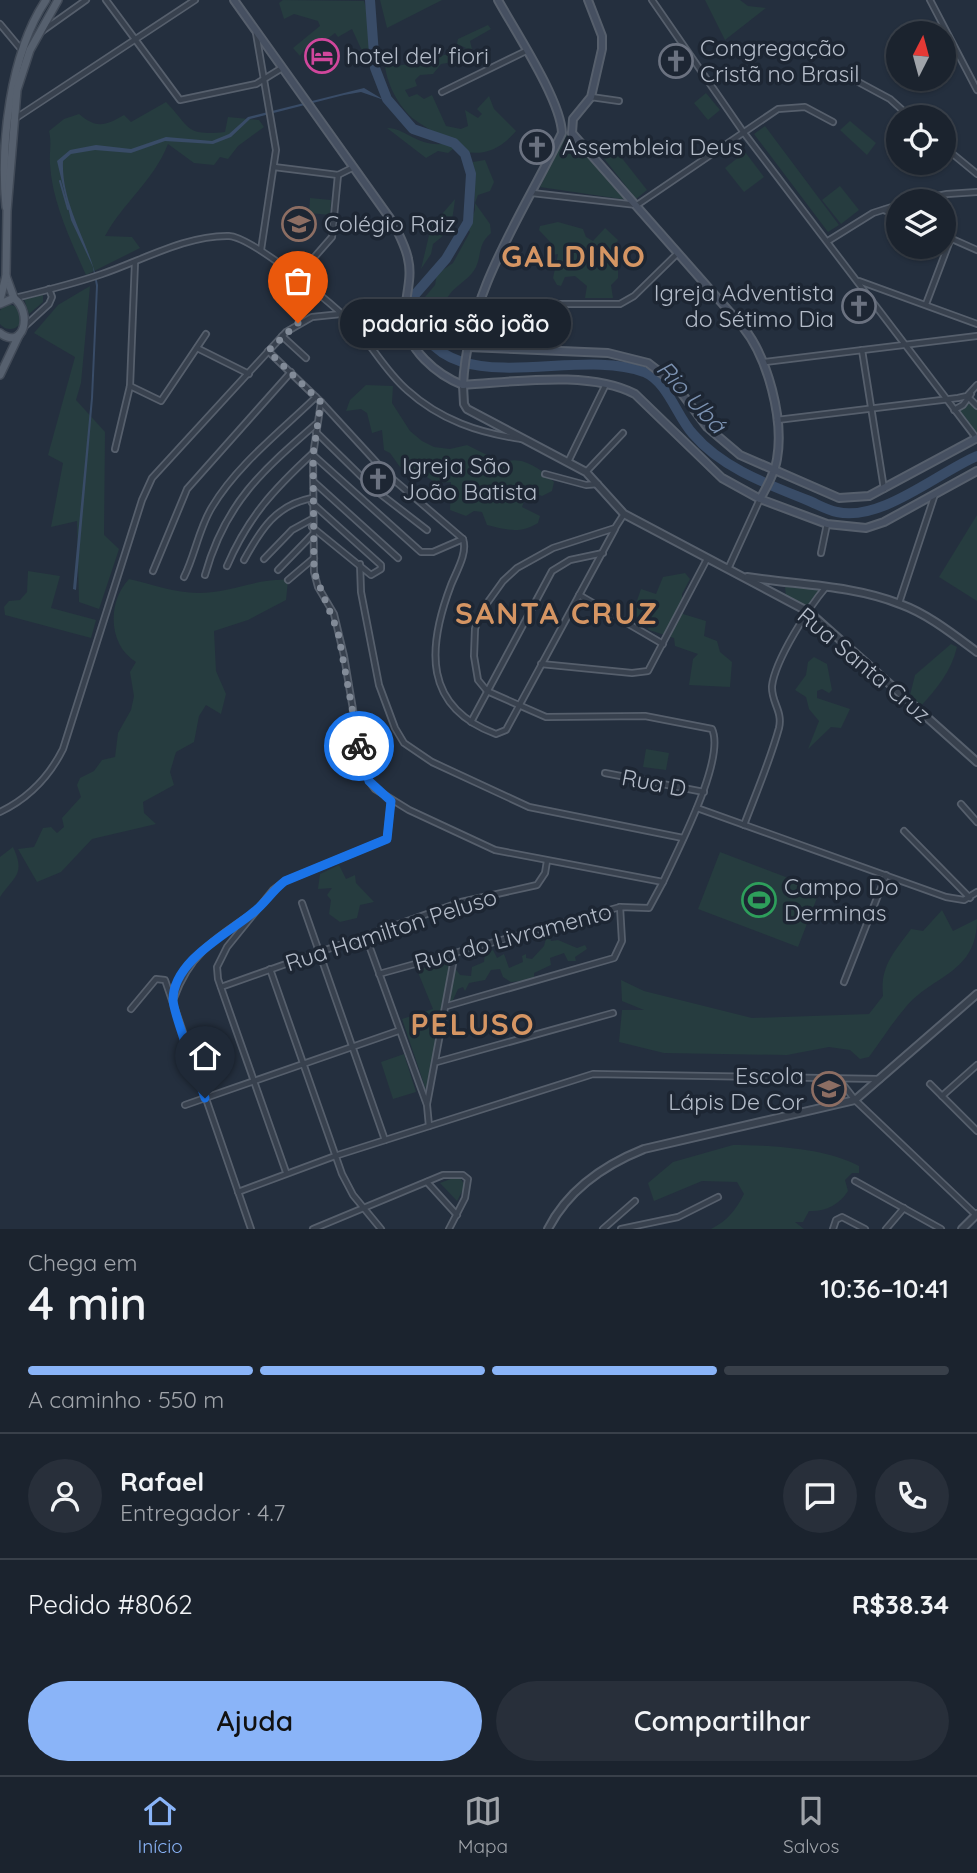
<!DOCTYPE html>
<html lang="pt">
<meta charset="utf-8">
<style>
:root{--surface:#1b232e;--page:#282f3a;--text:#f1f3f6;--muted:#a0a4aa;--line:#39404a;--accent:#8ab4f8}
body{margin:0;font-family:Quicksand,sans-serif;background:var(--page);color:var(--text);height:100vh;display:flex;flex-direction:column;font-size:26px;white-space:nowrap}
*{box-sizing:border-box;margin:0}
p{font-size:23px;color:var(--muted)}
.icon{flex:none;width:38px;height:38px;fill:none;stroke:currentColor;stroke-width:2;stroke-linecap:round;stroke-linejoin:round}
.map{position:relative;height:1229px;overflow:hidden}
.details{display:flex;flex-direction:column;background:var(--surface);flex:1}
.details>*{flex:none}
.needle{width:46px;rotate:6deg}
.buttons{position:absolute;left:886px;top:21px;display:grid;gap:14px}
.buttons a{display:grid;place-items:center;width:70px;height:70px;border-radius:50%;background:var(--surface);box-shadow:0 2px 5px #0004,0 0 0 2px var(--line);font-size:35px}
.pin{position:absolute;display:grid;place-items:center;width:60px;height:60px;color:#fff;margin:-72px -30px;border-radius:50% 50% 50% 0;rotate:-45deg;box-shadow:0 0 7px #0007}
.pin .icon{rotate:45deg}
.courier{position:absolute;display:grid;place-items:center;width:70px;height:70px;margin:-35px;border:5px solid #1a73e8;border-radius:50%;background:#fff;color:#222;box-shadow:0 2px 9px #0007}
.bubble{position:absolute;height:49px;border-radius:24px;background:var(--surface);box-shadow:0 2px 5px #0004,0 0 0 2px var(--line);font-size:23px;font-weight:600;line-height:49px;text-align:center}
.head em{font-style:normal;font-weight:600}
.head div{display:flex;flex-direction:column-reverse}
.head{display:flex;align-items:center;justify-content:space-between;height:119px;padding:0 28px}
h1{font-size:46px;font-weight:600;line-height:52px}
.bar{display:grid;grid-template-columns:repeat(4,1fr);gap:10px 7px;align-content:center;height:84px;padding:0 28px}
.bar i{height:9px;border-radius:5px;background:var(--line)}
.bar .on{background:var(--accent)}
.bar p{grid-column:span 4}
.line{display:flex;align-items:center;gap:18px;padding:0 28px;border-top:2px solid var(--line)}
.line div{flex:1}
.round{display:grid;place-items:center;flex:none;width:74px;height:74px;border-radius:37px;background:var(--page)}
.button{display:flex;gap:14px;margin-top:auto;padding:14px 28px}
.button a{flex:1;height:80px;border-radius:42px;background:var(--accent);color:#111;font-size:28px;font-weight:600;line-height:80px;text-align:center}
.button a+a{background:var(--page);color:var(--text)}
.dock{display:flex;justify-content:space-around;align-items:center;height:98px;border-top:2px solid var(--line);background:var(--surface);font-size:19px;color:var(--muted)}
.dock a{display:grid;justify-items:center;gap:4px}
.dock .on{color:var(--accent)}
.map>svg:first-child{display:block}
.green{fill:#263c3f}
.water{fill:#394c67}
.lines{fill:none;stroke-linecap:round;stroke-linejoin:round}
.stream{stroke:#394c67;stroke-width:2}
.river{stroke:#394c67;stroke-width:10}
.minor-casing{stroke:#565f6c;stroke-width:8}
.tertiary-casing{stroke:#565f6c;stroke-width:10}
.secondary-casing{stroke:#565f6c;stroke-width:10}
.primary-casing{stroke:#414a57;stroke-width:10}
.minor{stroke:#38414e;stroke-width:4.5}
.tertiary{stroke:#38414e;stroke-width:6}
.secondary{stroke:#465061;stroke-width:6}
.primary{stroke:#56606e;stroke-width:7}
.done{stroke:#828b98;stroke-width:7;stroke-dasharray:0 12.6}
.route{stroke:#1a73e8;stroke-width:9}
.labels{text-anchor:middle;stroke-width:7;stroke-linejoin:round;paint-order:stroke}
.poi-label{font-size:23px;fill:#b4bcc9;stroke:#1d2633;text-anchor:start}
.street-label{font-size:23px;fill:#b4bcc9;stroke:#1d2633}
.water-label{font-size:24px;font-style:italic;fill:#7c92b1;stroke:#1d2633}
.district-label{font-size:30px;font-weight:bold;letter-spacing:2px;fill:#d59563;stroke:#1d2633}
</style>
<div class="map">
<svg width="977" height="1229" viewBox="0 0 977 1229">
<rect width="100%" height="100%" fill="#242f3e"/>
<g class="green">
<path d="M283,0L364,1L373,32L370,54L363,53L352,29L338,37L335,33L315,48H305L300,56L293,48L320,26L318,21L294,14L284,19L279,3Z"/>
<path d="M380,0H442L387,28Z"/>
<path d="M705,0H740L748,6L766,8L725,40Z"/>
<path d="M488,25L491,29L470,41L472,49L459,61L441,64L433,74L420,75L415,80L417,86L405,90L409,97L417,94L424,99L432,95L446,126L461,129L468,126L465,110L478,118L482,114L477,109L489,96L494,109L516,131C497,153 479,157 453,149L448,153L438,151L426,158L387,128C403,127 416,146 443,144C435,130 427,129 415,120C398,107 383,78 385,57L390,54L394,66C400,67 463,51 466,48L457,44L458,39Z"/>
<path d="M706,93L720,110L708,120L694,103Z"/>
<path d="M166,102C191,128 185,136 225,132L228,117L259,120L264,127L238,146L228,159L220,157L214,165L194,163L168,144C154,180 123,203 105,236L132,237L140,248L86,275C71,241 52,202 50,164C49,152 52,143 49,131L64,119L79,114C97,129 105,126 124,115L131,122Z"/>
<path d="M850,121L876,143L867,155L840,130Z"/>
<path d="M765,126L839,225L828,232L754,134Z"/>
<path d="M566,134L628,200L540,187Z"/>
<path d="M610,143L647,190L636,199L599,152Z"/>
<path d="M745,152L764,177L744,192L725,168Z"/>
<path d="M485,160L494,182L490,191L478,195L475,203L490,224L491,233C478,244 482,253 476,267C467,285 445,286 442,315L449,317L438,336L430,337L423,323L420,303L435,285L437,274L453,263L470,232L468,229L475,210L473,162Z"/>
<path d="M840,186L859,210L841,224L822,200Z"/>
<path d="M310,198L331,200L330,215L309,213Z"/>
<path d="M455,199C452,223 452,230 433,244L431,254L421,269L431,227Z"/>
<path d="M558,222L583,229L586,237L593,241L605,228L618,240L613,249L610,264L618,270V278L611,285L613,298H585L587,286L575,276L565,277L561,286L557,285L553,278L558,254L550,256L553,245L539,230L540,226Z"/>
<path d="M90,286L81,383L76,400L105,432L104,535L119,549L99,609L79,602L77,521L51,527L63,463L48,455L75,357L34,333L58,305Z"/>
<path d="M43,295V302L29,314L24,299Z"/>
<circle cx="10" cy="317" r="12"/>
<path d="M366,385L393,386L392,403L410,431L422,441L434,447L450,449L467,445L489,456V464L495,468C515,450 539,467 554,482L552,491L542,496L528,491L522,507L540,516L538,523C520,534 507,530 487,525L482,512L474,511L466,516L450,510L451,482L436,483L418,471L400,467L390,453L384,450L382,430L372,433L367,413L361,409L346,411L350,400Z"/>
<path d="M969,401L977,408V433L959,412Z"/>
<path d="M977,515V601L939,577Z"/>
<path d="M28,571L60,576L51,608L96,620L91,638L5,615L4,607L9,601L20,600L27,592Z"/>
<path d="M685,573L690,579L682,594L683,614L706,621L704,636L717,641L720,652L732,662L730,687L689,685L693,659L698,654L675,646L674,638L649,630L642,616L631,618L641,589L656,594L663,577Z"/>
<path d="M129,579C151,584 176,593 198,593C230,593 257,578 288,580L286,600L248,620L214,631L216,671L226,694L221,714L206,705L199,716L194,742L176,752L170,772L174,785L143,802L144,813L156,824L92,839L61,872L37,882L18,849L34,847L43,828L51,827L57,833L64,827L62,818L81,797L77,785L80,778L94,771L102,760L115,757L118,733L131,710L134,696L130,672L136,662C108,645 107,602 129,579Z"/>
<path d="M789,584L822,587L809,609L786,598L785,586Z"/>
<path d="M951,644L957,647C951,672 937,688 920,707L910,695L915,675Z"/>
<path d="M814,657L827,664L832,690L829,693L822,689L817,691V698L850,709L841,728L831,727L808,749L819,721L809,709L806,697L795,690L806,675L808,662Z"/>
<path d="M646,749L669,753L666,770L643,767Z"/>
<path d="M13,847C26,875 14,876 0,897V857Z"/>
<path d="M720,852L820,890L798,947L698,909Z"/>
<path d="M339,865L346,879L355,875L356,883L374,902L360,905L357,918L340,922L329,914L331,900L327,895L332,888L318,889L320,874Z"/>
<path d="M942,910L953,931L977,919C977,974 933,974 905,1008C892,1023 881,1041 869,1057L860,1059L850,1050L829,1047L787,1055L664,1053L619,1042L622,1010H644L622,1001L621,980L644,991L752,1018L869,1014L883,996C880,965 894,953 911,929L923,931Z"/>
<path d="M548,931L551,941L558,940L577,948L585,945L587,949L575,957L576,961H568L564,953L550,958L551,965L534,973V980L511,982L503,977L500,969L491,970L485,980L469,983L465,991L463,987L458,989L453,1000L444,1006L426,1090L402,1019L433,1009L417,970L449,960L460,975L471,976L472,967L484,962L485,953L493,950L497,958L504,954L509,968L523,962L522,956L526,954V958L532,959L544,946Z"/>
<path d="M404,1054L416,1092L393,1099L381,1062Z"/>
<path d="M733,1145C771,1145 826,1148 859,1166V1173H852L845,1180L848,1191C839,1205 825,1212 809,1211L803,1222H795L804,1229H711C727,1221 736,1210 744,1194L737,1182L702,1181L654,1201L648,1183L673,1162Z"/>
<path d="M453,1178L461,1179L465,1186L457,1201L440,1183Z"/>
</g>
<path class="water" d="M364,88L384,100L361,92L344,95L250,119L231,137L213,144L165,141L131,153L95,150L71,154L63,161C61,205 90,244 98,285L93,398L76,590L73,589L91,398L96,286L93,267L71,220L57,161L70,150L96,145L131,149L166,137L212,141L229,134L248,117Z"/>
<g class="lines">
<path class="stream" d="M60,181L68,209"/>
<path class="river" d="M370,0L375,68L387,99L413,129L454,143L465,154L471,174L468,222L446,259L412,298C428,413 570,344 644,372C668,382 677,417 693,434C722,468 767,484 807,500C817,504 827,510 837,512C881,522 937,473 977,456"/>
<g class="minor-casing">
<g id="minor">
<path d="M106,0L180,100L256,84L282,68"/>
<path d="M652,0L744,133L977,439"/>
<path d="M930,0L977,90"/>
<path d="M0,24L20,48"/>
<path d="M41,32L86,0"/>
<path d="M256,33L276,150L261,250"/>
<path d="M851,78L890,99L910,117"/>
<path d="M442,92L526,51"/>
<path d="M591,97L619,101"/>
<path d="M13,120L195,0"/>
<path d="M943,146L977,174"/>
<path d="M274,167L338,175"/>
<path d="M338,175L352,168"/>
<path d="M532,193L637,205L778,109L805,107L833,122"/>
<path d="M912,201L947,194L977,192"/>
<path d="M884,210L898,216"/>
<path d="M943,235L977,250"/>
<path d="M828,241L873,213L898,205"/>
<path d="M297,277L332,237L338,175"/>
<path d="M859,281L977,324"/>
<path d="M15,298C44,291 73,284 102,274C141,261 186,235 229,236C252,237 335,305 353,325C372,345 385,371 407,390C440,420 479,433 522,439"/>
<path d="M478,304H620L634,296L678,253"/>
<path d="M926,304L951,238"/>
<path d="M24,327L49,304L52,297L49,289"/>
<path d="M282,336L306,358"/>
<path d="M197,348L249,374"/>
<path d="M862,350L884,489"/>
<path d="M268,351L321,402L387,474L463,539C468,553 456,572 451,585C427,648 423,707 496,734L506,730L615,529"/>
<path d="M765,362L977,336"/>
<path d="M130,386L161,401L206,334"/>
<path d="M968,397L977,406"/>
<path d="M321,402L313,455L314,572L318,587L334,614L344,656L360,751L369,781L375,789L409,810L495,850L663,882C677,851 726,759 712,729L645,716L546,717L487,691L478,680L474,656L475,629L480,613L503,581L517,568L553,548L615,528L624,514"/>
<path d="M954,410L963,405L971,394"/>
<path d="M777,420L958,398L967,396L977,385"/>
<path d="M316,432L374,489L427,530"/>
<path d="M115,449L130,386L135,262"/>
<path d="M313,455L421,552H433L463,539"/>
<path d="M568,462L606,384"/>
<path d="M586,472L623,433"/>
<path d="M545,474L586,485L598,484"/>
<path d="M314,482L398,558"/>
<path d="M312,527L371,575L381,569V565L312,503"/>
<path d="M821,553L827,524"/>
<path d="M264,559L292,530L312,519"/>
<path d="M244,560C261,529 276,505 312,498"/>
<path d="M360,564L361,592L379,685L395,728L404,743L432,762L529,807L683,838"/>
<path d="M227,566C248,517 274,489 313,453"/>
<path d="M728,569L760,499"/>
<path d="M278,570L312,535"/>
<path d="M153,571L187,489L291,372"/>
<path d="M205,575C225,503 262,471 316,424"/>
<path d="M184,577C195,555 199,528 212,507C237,465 281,431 316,397"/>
<path d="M288,580L314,558"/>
<path d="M579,595L663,644"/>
<path d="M899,603L935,494"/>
<path d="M541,664L632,673L648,671L707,559"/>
<path d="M471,722L552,571L570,560L603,553"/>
<path d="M605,773L704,792"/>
<path d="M961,804L977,822"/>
<path d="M697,808L946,897L964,900L977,892"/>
<path d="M0,812C29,798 49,777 63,749L142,500L152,478L286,332L312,317L341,314"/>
<path d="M744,825C756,793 770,761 779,728C783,711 771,702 772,686C775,660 809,607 826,587"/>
<path d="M904,831L970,898"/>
<path d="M302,903L385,1140"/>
<path d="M366,937L427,1105L429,1126"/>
<path d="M270,969L342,1174L353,1195L381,1229"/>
<path d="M379,974L620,907L649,908L663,882"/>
<path d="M844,982L886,875"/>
<path d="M221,987L461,902L537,885L545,873L547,861"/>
<path d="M174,998C190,952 218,937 256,911"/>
<path d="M447,1006L614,958L622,941L620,907"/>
<path d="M131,1009L156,979L165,980L251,1229"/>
<path d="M437,1062L613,1013"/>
<path d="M838,1078L855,1100L976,1215"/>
<path d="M930,1084L977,1131"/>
<path d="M942,1096L977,1065"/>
<path d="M427,1104L455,953"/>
<path d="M185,1105L398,1031"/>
<path d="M286,1172L218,979L217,967L227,947L273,890L285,881L387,839L391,801"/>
<path d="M855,1181L941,1229"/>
<path d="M427,1182L457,1215"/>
<path d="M238,1192L335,1156L593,1074L880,1079"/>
<path d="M313,1229L443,1175H463L468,1179L465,1198L449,1229"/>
<path d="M603,1229L635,1201"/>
<path d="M621,1229L678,1217L718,1197"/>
<path d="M833,1229L836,1220L842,1217L865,1229"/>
<path d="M886,1229L904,1208"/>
</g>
</g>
<g class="tertiary-casing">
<g id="tertiary">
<path d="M463,385L464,404L467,409L586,472L624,514L809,612L977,762"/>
<path d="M747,577C797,585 852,585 900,604C928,614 954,635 977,652"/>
<path d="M548,1229C568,1190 604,1165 644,1149L855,1100L977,994"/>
<path d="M962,1229L977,1214"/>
</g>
</g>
<g class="secondary-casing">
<g id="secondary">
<path d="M234,0L394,224C399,235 406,247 408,259C413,279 404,299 405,319C406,349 437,375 463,385C515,382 589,370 635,394L722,478L760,499L827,524L866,528L884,522L977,471"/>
<path d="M572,133L743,327C768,358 784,419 777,459C775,472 767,487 760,499"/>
<path d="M572,133L573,119L591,97L602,49V36L588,0"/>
<path d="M468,347L608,353L648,363L674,383L707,427L740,455L839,498L869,496L977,438"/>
<path d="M463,385C468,290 522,216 562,133C561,100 515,31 498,0"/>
</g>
</g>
<g class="primary-casing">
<g id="primary">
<path d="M6,207C0,143 10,54 46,0"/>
<path d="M14,298L6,276L7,211L17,90L30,50L58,0"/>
<path d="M0,300L6,276"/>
<path d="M0,304L14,298C33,313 24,351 0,333"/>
<path d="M0,375L19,335"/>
</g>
</g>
<use href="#minor" class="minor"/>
<use href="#tertiary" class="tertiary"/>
<use href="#secondary" class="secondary"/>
<use href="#primary" class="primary"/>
</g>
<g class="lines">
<path class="done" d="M298,323L268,351L321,402L313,455L314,572L338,632L359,746"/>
<path class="route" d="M205,1098C199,1079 174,1017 173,1000C173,960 230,933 255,911C266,902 273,890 285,881L387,839L391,801L369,781L359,746"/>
</g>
<defs>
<g id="hotel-ring" transform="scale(1.75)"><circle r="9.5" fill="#1d2633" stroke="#d1479c" stroke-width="1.5"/><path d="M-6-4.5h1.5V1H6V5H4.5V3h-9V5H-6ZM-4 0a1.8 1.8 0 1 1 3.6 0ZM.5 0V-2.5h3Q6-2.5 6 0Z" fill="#d1479c"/></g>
<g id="church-ring" transform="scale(1.75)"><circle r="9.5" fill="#1d2633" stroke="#6b7280" stroke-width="1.5"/><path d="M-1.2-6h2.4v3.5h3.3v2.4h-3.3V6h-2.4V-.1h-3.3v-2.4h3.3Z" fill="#6b7280"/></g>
<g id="school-ring" transform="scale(1.75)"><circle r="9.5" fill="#1d2633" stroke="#8d6e63" stroke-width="1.5"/><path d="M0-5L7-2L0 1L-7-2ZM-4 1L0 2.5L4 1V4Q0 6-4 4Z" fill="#8d6e63"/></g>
<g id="stadium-ring" transform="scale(1.75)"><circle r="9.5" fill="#1d2633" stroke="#2e9e5b" stroke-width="1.5"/><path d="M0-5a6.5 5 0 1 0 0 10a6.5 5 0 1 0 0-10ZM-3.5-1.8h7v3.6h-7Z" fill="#2e9e5b"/></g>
</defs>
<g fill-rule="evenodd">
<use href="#hotel-ring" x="322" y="56"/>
<use href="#church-ring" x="676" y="61"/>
<use href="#church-ring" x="537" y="147"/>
<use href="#school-ring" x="299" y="224"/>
<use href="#church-ring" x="859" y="306"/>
<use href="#church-ring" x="378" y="479"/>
<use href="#stadium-ring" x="759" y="900"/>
<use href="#school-ring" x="829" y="1089"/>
</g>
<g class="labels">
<g class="poi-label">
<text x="700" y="56">Congregação<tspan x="700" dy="26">Cristã no Brasil</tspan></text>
<text x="346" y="64">hotel del' fiori</text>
<text x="562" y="155">Assembleia Deus</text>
<text x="324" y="232">Colégio Raiz</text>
<text x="834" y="301" text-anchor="end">Igreja Adventista<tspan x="834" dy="26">do Sétimo Dia</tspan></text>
<text x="402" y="474">Igreja São<tspan x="402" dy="26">João Batista</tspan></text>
<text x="784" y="895">Campo Do<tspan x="784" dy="26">Derminas</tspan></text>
<text x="804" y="1084" text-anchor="end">Escola<tspan x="804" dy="26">Lápis De Cor</tspan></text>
</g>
<g class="street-label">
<text transform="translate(864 665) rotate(40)" y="8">Rua Santa Cruz</text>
<text transform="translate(654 783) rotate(11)" y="8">Rua D</text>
<text transform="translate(391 930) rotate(-18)" y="8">Rua Hamilton Peluso</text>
<text transform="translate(513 937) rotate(-15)" y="8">Rua do Livramento</text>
</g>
<g class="water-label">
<text transform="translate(691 397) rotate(47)" y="8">Rio Ubá</text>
</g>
<g class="district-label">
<text x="574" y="267">GALDINO</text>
<text x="557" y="624">SANTA CRUZ</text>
<text x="473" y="1035">PELUSO</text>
</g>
</g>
</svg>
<div class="buttons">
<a><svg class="needle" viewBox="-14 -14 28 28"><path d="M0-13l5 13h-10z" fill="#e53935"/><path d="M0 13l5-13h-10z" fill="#a0a4aa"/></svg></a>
<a><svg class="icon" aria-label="locate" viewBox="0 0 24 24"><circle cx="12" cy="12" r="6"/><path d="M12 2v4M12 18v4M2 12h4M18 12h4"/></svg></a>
<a><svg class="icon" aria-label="layers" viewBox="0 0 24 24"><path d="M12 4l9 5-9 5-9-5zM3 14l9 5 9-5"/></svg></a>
</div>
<div class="pin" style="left:298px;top:323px;background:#ea580c"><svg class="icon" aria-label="bag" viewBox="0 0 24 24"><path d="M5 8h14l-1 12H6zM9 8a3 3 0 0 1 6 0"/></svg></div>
<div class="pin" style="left:205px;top:1098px;background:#1f2937"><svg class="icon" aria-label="home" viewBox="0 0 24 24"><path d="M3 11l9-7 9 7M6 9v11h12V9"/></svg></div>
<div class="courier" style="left:359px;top:746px"><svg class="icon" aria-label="bike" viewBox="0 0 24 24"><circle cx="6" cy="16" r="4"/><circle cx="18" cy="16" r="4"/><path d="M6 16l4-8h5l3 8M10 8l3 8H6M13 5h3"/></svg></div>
<div class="bubble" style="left:340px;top:299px;width:231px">padaria são joão</div>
</div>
<section class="details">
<div class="head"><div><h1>4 min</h1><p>Chega em</p></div><em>10:36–10:41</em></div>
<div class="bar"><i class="on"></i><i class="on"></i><i class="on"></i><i></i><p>A caminho · 550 m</p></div>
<div class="line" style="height:126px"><a class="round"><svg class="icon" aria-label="person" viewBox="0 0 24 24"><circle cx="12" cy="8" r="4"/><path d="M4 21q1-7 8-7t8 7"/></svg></a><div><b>Rafael</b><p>Entregador · 4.7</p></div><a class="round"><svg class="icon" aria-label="chat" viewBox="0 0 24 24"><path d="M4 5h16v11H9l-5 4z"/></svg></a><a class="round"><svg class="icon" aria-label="phone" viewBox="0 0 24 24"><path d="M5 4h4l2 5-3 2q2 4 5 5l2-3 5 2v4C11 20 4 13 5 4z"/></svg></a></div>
<div class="line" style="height:91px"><div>Pedido #8062</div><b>R$38.34</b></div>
<div class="button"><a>Ajuda</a><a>Compartilhar</a></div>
</section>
<nav class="dock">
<a class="on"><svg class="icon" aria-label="home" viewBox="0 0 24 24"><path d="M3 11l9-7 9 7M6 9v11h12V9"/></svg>Início</a>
<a><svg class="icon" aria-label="map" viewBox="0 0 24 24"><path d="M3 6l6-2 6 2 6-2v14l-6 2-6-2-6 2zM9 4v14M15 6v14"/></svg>Mapa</a>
<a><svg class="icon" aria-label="saved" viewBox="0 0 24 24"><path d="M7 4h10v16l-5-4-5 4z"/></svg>Salvos</a>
</nav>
